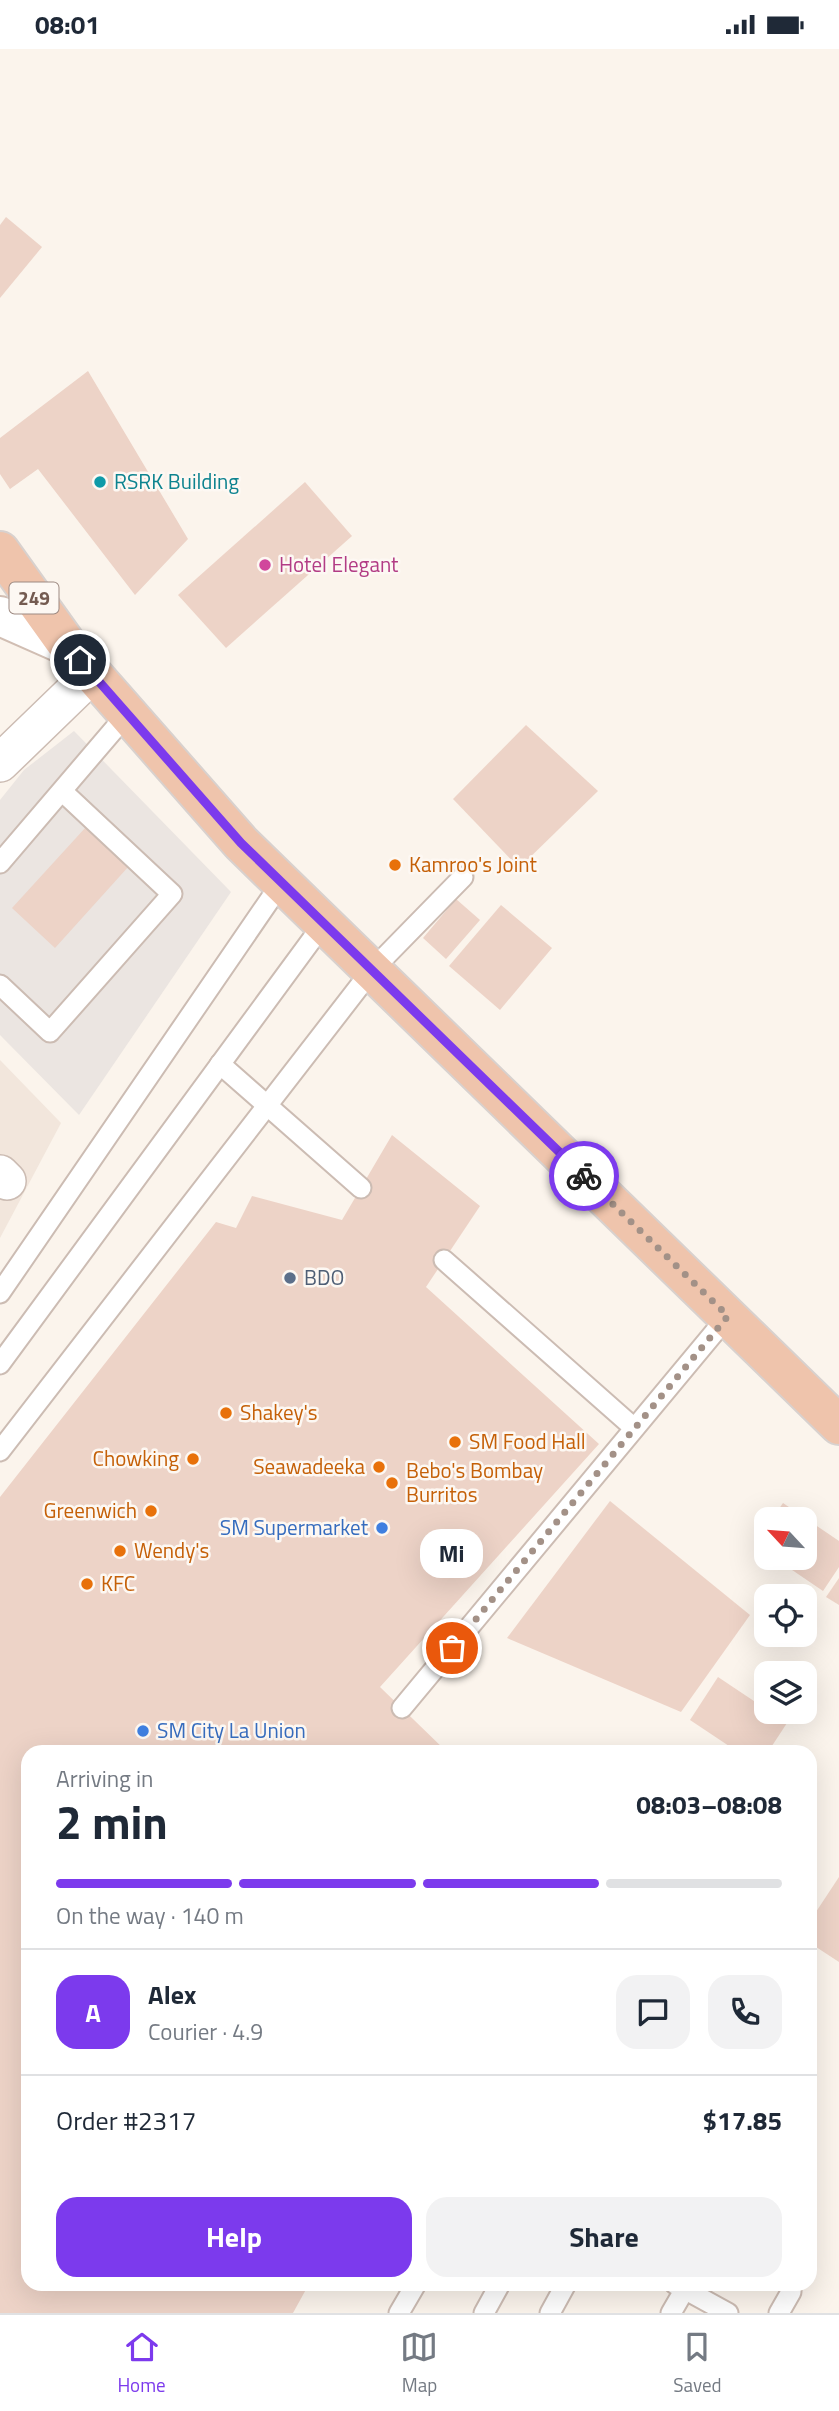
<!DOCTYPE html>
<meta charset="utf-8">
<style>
:root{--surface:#fff;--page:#f2f2f3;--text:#1f2937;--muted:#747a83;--line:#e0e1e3;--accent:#7c3aed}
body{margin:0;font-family:"Titillium Web",sans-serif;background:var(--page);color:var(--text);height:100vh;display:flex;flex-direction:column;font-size:26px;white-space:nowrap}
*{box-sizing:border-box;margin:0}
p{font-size:23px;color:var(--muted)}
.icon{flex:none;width:38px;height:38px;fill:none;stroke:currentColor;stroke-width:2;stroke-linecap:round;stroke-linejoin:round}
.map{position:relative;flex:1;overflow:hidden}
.sheet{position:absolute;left:21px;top:1696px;width:796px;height:546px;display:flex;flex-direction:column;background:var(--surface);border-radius:21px;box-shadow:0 7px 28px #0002}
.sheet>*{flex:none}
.needle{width:46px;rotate:296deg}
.buttons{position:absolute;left:754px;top:1458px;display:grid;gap:14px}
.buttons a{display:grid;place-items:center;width:63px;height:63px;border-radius:14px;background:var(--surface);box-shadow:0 7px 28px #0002;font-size:35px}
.pin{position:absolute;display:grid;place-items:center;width:60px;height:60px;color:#fff;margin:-30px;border:4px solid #fff;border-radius:50%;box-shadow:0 2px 7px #0007}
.courier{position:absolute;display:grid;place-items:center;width:70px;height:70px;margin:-35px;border:5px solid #7c3aed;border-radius:50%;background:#fff;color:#222;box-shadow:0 2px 9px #0007}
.bubble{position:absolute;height:49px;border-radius:21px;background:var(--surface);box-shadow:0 7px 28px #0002;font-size:23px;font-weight:700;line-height:49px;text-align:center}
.summary em{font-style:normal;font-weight:700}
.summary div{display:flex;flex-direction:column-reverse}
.summary{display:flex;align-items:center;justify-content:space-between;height:119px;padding:0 35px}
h1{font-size:46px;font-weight:700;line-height:52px}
.bar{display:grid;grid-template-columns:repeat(4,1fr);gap:10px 7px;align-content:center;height:84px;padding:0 35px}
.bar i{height:9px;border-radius:5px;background:var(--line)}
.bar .on{background:var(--accent)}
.bar p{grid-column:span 4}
.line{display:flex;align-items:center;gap:18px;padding:0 35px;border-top:2px solid var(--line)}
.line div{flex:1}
.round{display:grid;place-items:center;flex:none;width:74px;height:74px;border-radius:21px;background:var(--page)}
.cta{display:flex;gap:14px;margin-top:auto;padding:14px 35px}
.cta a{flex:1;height:80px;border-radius:21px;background:var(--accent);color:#fff;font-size:28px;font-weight:700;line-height:80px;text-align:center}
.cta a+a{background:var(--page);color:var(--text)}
.status{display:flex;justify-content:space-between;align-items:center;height:49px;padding:0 35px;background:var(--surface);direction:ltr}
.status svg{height:19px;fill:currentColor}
.tab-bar{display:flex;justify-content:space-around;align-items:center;height:98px;border-top:2px solid var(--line);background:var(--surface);font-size:19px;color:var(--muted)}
.tab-bar a{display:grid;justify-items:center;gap:4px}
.tab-bar .on{color:var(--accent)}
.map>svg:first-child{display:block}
.residential{fill:#f2e6dc}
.industrial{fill:#ebe5e1}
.building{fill:#edd3c7}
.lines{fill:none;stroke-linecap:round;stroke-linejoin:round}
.service-casing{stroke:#ccbcb3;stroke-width:23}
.minor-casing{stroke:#ccbcb3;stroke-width:40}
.secondary-casing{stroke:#d1beb3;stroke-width:42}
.trunk-casing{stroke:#d8d1ce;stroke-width:42}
.service{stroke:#fff;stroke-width:19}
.minor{stroke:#fff;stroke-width:37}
.secondary{stroke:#fff;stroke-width:38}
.trunk{stroke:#efc4ac;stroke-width:38}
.done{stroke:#a39187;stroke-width:7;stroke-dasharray:0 12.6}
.route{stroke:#7c3aed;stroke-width:9}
.culture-dot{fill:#0f9aa8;stroke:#fdf8f3;stroke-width:2.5}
.hotel-dot{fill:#d1479c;stroke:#fdf8f3;stroke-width:2.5}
.food-dot{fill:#e8710a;stroke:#fdf8f3;stroke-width:2.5}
.service-dot{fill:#5c6f8a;stroke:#fdf8f3;stroke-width:2.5}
.shop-dot{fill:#3f7fe0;stroke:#fdf8f3;stroke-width:2.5}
.labels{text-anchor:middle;stroke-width:5;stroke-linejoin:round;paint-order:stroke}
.shield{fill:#fdf8f3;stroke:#9d8a82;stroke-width:2}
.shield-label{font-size:19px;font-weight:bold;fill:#745b51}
.culture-label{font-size:21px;fill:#0d838f;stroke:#fdf8f3;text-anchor:start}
.hotel-label{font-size:21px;fill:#b23c85;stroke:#fdf8f3;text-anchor:start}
.food-label{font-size:21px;fill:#c56008;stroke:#fdf8f3;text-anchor:start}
.service-label{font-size:21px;fill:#4e5e75;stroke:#fdf8f3;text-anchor:start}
.shop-label{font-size:21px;fill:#366cbe;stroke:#fdf8f3;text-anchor:end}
</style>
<div class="status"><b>08:01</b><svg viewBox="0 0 49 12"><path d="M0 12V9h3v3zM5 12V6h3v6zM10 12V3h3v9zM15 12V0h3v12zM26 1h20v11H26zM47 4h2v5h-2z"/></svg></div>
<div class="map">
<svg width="839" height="2264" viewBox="0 0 839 2264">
<rect width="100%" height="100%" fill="#fbf4ec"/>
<path class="residential" d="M0,1011L61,1074L0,1189Z"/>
<path class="industrial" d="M74,682L231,843L79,1066L0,986V751L24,721Z"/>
<g class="building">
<path d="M6,168L42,198L0,249V176Z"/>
<path d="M88,322L188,490L135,546L38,420L10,440L0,425V389Z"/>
<path d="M305,433L352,487L226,599L178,546Z"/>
<path d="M526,676L598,742L519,819L453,750Z"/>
<path d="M86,778L129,817L55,899L12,859Z"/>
<path d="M456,850L480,871L446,910L423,889Z"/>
<path d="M501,856L552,899L500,961L449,917Z"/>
<path d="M392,1086L480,1157L426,1238L599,1395L380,1638L447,1703H28V2235H309L293,2264H0V1448L216,1173L236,1179L252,1147L342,1171Z"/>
<path d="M610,1452L750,1566L681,1663L507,1589Z"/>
<path d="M783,1454L839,1492V1518L823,1542L773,1508H805V1470H772Z"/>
<path d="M766,1478V1504L754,1496Z"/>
<path d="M839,1529V1556L826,1548Z"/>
<path d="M718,1628L787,1674L768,1703H738L690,1671Z"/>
<path d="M839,1828V1913L810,1894V1872Z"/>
</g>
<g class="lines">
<g class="service-casing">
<g id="service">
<path d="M0,814L128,664"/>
<path d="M0,936L50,983L172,845L63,743"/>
<path d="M220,1015L361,1139"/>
<path d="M444,1211L633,1378"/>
<path d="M0,1244L282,833"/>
<path d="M0,1315L324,874"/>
<path d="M0,1402L372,921L463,828"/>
<path d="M402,1659L728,1267"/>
<path d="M675,2235L728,2264"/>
<path d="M399,2264L416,2235"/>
<path d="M484,2264L500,2235"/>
<path d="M550,2264L566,2235"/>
<path d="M671,2264L685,2240"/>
<path d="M779,2264L791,2243V2235"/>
</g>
</g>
<g class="minor-casing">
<g id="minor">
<path d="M0,714L92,625"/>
<path d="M0,1125L7,1132"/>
</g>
</g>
<g class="secondary-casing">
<path id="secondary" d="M0,567L68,597"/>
</g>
<g class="trunk-casing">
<path id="trunk" d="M0,502L68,597L241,794L839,1376"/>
</g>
<use href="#service" class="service"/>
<use href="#minor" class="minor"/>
<use href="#secondary" class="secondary"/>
<use href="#trunk" class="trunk"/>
</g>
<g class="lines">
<path class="done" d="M452,1599L728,1267L584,1127"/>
<path class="route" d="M80,611L241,794L584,1127"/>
</g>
<circle class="culture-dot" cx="100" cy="433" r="7"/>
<circle class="hotel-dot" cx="265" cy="516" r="7"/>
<g class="food-dot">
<circle cx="395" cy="816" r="7"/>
<circle cx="226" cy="1364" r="7"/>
<circle cx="455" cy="1393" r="7"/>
<circle cx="193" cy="1410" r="7"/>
<circle cx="379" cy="1418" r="7"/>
<circle cx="392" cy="1434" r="7"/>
<circle cx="151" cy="1462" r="7"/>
<circle cx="120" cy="1502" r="7"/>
<circle cx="87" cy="1535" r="7"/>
</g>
<circle class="service-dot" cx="290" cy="1229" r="7"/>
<g class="shop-dot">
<circle cx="382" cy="1479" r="7"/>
<circle cx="143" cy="1682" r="7"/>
</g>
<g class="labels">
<rect class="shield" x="9.5" y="533.5" width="49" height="31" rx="5"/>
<g class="shield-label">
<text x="34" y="556">249</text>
</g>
<g class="culture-label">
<text x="114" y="440">RSRK Building</text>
</g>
<g class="hotel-label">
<text x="279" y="523">Hotel Elegant</text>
</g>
<g class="food-label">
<text x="409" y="823">Kamroo's Joint</text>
<text x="240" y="1371">Shakey's</text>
<text x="469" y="1400">SM Food Hall</text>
<text x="179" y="1417" text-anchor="end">Chowking</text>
<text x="365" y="1425" text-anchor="end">Seawadeeka</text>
<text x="406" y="1429">Bebo's Bombay<tspan x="406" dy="24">Burritos</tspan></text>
<text x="137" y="1469" text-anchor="end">Greenwich</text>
<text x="134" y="1509">Wendy's</text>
<text x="101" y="1542">KFC</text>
</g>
<g class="service-label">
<text x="304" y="1236">BDO</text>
</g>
<g class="shop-label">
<text x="368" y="1486">SM Supermarket</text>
<text x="157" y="1689" text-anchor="start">SM City La Union</text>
</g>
</g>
</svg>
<div class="buttons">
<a><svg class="needle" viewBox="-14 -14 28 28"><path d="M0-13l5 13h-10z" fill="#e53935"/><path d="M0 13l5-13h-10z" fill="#747a83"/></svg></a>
<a><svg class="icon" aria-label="locate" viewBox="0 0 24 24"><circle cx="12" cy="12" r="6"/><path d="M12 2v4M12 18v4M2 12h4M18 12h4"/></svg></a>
<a><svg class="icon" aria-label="layers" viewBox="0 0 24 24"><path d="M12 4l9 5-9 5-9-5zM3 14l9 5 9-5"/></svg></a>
</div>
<div class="pin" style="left:452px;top:1599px;background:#ea580c"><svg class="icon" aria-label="bag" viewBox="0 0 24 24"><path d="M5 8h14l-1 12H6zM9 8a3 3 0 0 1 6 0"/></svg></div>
<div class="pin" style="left:80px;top:611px;background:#1f2937"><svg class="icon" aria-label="home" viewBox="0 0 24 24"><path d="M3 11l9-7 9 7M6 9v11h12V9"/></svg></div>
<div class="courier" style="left:584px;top:1127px"><svg class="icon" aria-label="bike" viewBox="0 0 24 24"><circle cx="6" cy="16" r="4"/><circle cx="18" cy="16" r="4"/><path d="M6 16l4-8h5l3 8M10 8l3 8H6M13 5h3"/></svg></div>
<div class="bubble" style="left:420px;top:1480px;width:63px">Mi</div>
<section class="sheet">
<div class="summary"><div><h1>2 min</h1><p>Arriving in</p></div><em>08:03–08:08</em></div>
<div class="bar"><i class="on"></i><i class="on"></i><i class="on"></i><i></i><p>On the way · 140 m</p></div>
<div class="line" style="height:126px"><b class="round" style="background:var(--accent);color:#fff">A</b><div><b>Alex</b><p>Courier · 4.9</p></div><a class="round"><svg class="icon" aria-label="chat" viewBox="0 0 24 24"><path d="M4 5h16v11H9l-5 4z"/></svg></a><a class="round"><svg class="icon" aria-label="phone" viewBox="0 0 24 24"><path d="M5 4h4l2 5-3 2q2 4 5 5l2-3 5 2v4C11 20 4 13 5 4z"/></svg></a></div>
<div class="line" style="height:91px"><div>Order #2317</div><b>$17.85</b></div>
<div class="cta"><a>Help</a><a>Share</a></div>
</section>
</div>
<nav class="tab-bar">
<a class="on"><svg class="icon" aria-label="home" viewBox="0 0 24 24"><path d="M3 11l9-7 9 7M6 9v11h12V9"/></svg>Home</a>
<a><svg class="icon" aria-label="map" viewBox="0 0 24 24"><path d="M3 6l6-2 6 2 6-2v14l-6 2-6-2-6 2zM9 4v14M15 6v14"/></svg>Map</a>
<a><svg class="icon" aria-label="saved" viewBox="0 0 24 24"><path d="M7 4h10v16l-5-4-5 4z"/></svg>Saved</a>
</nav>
